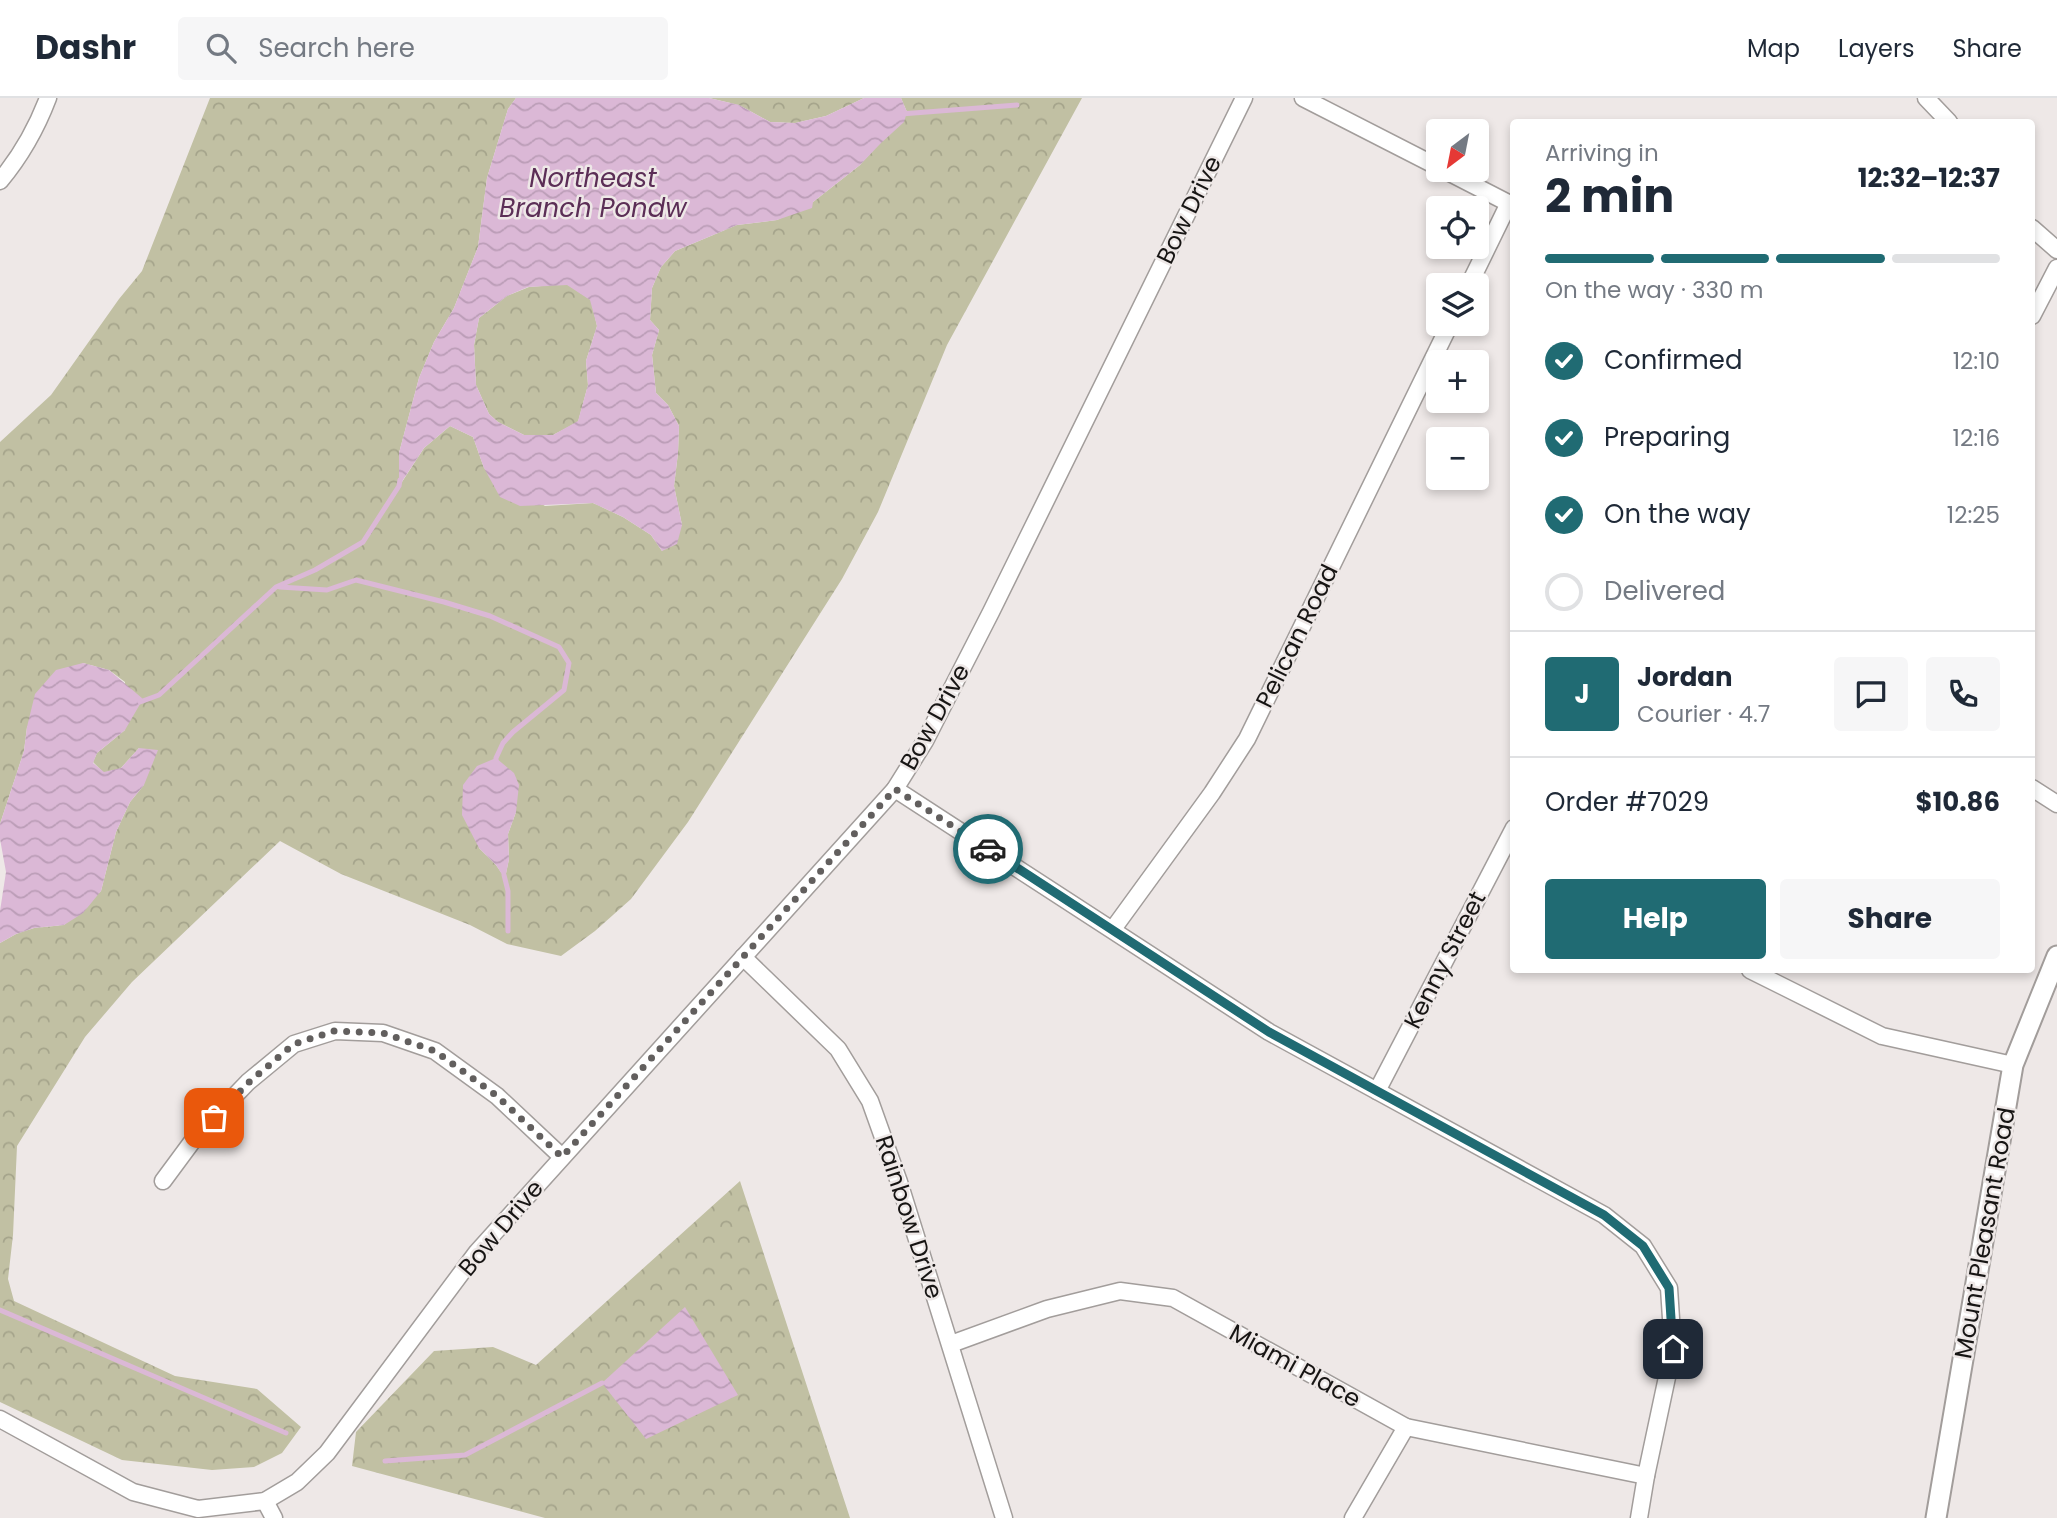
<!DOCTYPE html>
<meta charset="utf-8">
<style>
:root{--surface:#fff;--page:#f6f6f7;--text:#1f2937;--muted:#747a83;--line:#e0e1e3;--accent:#206b73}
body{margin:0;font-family:Poppins,sans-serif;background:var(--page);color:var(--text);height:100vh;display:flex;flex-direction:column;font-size:26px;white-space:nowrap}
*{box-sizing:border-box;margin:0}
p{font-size:23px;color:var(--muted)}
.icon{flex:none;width:38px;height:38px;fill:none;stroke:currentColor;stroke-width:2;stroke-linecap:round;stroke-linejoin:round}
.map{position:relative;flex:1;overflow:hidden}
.panel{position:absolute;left:1510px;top:21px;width:525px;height:854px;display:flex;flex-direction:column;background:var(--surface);border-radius:7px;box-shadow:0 4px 10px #0003}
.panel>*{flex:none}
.needle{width:46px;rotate:212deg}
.controls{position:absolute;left:1426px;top:21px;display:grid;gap:14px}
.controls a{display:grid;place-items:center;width:63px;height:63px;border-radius:7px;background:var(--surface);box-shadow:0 4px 10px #0003;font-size:35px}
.pin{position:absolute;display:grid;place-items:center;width:60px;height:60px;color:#fff;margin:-30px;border-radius:14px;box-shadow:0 4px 10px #0006}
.courier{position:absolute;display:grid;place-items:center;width:70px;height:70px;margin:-35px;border:5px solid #206b73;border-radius:50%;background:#fff;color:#222;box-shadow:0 2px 9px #0007}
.overview em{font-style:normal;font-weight:700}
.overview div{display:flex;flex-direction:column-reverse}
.overview{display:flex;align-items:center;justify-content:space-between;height:119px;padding:0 35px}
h1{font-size:46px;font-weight:700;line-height:52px}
.bar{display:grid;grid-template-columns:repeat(4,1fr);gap:10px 7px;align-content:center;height:84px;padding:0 35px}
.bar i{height:9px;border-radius:5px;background:var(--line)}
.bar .on{background:var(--accent)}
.bar p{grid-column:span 4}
.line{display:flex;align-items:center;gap:18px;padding:0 35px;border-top:2px solid var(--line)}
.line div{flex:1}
.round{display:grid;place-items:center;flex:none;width:74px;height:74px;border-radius:7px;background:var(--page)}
ol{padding:0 35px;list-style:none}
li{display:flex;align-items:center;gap:21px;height:77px}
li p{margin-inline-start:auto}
li .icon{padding:7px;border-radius:50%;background:var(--accent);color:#fff;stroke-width:4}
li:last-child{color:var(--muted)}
li i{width:38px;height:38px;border:4px solid var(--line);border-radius:50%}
.primary-button{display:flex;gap:14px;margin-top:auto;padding:14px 35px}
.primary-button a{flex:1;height:80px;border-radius:7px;background:var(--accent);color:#fff;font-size:28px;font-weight:700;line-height:80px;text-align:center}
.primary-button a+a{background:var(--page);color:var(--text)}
header{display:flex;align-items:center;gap:42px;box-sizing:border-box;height:98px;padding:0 35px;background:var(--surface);border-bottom:2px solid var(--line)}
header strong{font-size:33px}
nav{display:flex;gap:38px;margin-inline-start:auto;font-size:24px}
.search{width:490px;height:63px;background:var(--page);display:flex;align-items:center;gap:18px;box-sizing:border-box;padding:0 24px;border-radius:7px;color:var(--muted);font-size:26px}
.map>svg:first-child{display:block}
.forest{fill:url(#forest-crowns);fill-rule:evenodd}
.water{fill:url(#water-waves);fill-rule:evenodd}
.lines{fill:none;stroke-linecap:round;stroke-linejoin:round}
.stream{stroke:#dbb8d6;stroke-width:5}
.minor-casing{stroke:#a29d9b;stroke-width:19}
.tertiary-casing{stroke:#a29d9b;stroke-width:23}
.minor{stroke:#fff;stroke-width:16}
.tertiary{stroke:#fff;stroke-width:19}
.done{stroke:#625f5e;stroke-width:7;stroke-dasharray:0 12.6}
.route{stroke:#206b73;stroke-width:9}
.labels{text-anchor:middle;stroke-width:5;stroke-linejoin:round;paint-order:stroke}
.street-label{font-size:24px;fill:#171514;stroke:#eee8e7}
.water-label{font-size:26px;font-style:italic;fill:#5b2e56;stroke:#eee8e7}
</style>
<header>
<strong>Dashr</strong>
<div class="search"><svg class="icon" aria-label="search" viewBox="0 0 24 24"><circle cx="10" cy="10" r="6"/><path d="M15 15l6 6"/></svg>Search here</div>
<nav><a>Map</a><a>Layers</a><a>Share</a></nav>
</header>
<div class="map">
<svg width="2057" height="1420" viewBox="0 0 2057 1420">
<defs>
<pattern id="forest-crowns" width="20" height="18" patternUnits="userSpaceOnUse" patternTransform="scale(1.75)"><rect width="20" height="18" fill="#c1c0a3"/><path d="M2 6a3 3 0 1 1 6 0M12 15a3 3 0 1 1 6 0" fill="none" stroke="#a5a48b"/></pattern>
<pattern id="water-waves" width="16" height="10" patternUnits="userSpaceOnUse" patternTransform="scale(1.75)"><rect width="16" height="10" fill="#dbb8d6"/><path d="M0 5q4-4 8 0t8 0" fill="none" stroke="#bb9db7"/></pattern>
</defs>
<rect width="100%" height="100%" fill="#eee8e7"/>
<g class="forest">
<path d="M210,0H516L508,11L487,80L478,149L454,210L434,244L419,280L399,355L400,387L424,350L450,328L473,339L484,370L545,408L593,405L623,419L651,437L662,453L682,427L674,388L678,355L679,328L668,307L656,295L652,257L659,232L650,222L652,190L661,169L675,153L737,127L777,122L813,104L860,67L907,14L901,0H1082L947,247L878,414L842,481L688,724L631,801L595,833L561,858L507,846L470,827L341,776L280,743L132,884L85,939L17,1048L13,1137L8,1181L14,1203L175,1278L257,1291L301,1329L282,1355L254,1369L212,1372L122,1362L0,1304V845L16,836L34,830L64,827L101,793L116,734L130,704L144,687L139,650L121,670L104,675L93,664L97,655L125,632V584L109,572L83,565L27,629L24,653L0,726V344L51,297L119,201L142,173ZM516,714L508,736L509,761L505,780L496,767L479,750Z"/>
<path d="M709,0H864L826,18L795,25L770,24L739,7Z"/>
<path d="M567,186L591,202L597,228L586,263L588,287L578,324L553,337H524L498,324L489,316L476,287L474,247L479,220L507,198L529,189Z"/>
<path d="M740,1083L850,1420H545L352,1368L356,1334L434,1253L493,1249L536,1267Z"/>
</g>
<g class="water">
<path d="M516,0H709L739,7L770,24L795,25L826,18L864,0H901L907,14L904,24L880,46L860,67L813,104L812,110L777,122L737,127L675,153L661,169L652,190L650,222L659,232L652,257L656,295L668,307L679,328L678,355L674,388L682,427L677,446L662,453L651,437L623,419L593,405L520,408L500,399L484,370L473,339L450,328L424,350L399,388V355L419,280L434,244L454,210L478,149L487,80L508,11ZM567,187L590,202L597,228L586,263L588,287L578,323L553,337H524L498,324L489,316L476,287L474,247L479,220L507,198L528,189Z"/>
<path d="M83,565L109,572L143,601L125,632L97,655L93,665L104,674L121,670L139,650L158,652L144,687L130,704L116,734L101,793L83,815L64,827L34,830L16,836L0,845V813L6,774L0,741V726L24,653L27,629L35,596L56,572Z"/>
<path d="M496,660L514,675L519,687L516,714L508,736L509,761L505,781L496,767L479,750L462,717L463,687L477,668Z"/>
<path d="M685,1209L738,1297L646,1341L602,1285Z"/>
</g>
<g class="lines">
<g class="stream">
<path d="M901,16L1017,7"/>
<path d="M280,489L327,492L356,482L444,504L490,518L559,549L569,565L564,592L513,634L503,645L496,660V666"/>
<path d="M140,604L159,597L276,489L315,472L363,444L399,388L400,382"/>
<path d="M504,777L508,793V833"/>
<path d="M0,1212L286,1335"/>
<path d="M385,1363L465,1357L602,1285"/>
</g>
<g class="minor-casing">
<g id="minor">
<path d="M1303,0L1438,69"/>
<path d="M1926,0L1949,24"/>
<path d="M1444,72L1514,108"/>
<path d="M0,83C20,59 37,29 48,0"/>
<path d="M2032,130L2057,152"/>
<path d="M1469,187L1509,105"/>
<path d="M2032,218L2057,170"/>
<path d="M2032,690L2057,706"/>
<path d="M895,691L1269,934L1604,1117L1643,1148L1669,1190L1673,1251L1646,1378L1639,1420"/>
<path d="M1113,831L1212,695L1247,641L1450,226"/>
<path d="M743,859L838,951L870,1003L899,1084L1004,1420"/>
<path d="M1750,872L1882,938L2013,967"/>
<path d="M1377,993L1514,730"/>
<path d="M163,1083L197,1037L248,984L294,946L335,933L383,935L435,953L497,998L562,1059"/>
<path d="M951,1246L1047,1211L1120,1193L1173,1200L1406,1329L1646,1378"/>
<path d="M0,1321L133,1394L198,1411L265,1403L297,1384L327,1355L477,1154L895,691L925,643L991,514L1244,0"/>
<path d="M265,1403L274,1420"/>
<path d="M1353,1420L1406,1329"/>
</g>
</g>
<g class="tertiary-casing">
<path id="tertiary" d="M1936,1420L2013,967L2057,858"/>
</g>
<use href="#minor" class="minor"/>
<use href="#tertiary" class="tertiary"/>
</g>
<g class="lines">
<path class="done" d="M214,1020L248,985L294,946L334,933L383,935L435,953L497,998L562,1059L895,691L988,751"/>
<path class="route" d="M988,751L1269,934L1604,1117L1643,1148L1669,1190L1673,1251"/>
</g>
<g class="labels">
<g class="street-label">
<text transform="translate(1189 112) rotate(-64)" y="8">Bow Drive</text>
<text transform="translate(1297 538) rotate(-64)" y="8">Pelican Road</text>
<text transform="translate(935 619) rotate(-61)" y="8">Bow Drive</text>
<text transform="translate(1445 862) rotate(-63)" y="8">Kenny Street</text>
<text transform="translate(909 1119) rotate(72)" y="8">Rainbow Drive</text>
<text transform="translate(501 1130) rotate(-50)" y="8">Bow Drive</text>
<text transform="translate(1985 1135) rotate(-80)" y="8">Mount Pleasant Road</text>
<text transform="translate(1295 1268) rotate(29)" y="8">Miami Place</text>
</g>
<g class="water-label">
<text x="593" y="89">Northeast<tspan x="593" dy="30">Branch Pondw</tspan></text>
</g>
</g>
</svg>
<div class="controls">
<a><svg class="needle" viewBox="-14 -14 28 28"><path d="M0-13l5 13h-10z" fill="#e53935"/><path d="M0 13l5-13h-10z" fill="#747a83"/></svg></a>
<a><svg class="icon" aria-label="locate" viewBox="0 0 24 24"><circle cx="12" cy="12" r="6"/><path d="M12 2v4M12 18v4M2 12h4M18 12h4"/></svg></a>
<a><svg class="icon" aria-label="layers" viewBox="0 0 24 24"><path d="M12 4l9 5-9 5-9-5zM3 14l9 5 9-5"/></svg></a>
<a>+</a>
<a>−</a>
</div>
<div class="pin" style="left:214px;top:1020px;background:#ea580c"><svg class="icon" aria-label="bag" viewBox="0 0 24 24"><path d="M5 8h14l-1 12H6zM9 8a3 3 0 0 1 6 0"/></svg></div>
<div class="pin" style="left:1673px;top:1251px;background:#1f2937"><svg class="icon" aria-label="home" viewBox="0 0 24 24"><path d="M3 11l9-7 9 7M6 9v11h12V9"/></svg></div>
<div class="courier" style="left:988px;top:751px"><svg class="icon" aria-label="car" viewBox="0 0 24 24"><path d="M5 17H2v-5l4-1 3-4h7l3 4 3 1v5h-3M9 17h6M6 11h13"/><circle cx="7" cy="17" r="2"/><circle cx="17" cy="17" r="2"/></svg></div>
<section class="panel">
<div class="overview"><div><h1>2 min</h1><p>Arriving in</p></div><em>12:32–12:37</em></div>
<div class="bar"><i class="on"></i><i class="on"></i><i class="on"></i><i></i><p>On the way · 330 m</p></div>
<ol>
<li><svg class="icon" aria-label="check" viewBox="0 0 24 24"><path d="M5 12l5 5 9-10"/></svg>Confirmed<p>12:10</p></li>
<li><svg class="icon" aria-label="check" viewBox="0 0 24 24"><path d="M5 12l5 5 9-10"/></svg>Preparing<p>12:16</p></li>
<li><svg class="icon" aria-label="check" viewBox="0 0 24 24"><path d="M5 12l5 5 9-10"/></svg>On the way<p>12:25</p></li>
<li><i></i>Delivered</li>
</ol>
<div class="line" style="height:126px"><b class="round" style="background:var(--accent);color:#fff">J</b><div><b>Jordan</b><p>Courier · 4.7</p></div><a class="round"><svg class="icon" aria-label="chat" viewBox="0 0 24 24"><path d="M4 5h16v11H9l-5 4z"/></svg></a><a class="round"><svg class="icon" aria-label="phone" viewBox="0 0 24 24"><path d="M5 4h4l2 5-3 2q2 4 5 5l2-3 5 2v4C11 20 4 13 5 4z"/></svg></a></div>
<div class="line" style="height:91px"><div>Order #7029</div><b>$10.86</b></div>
<div class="primary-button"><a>Help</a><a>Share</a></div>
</section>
</div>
